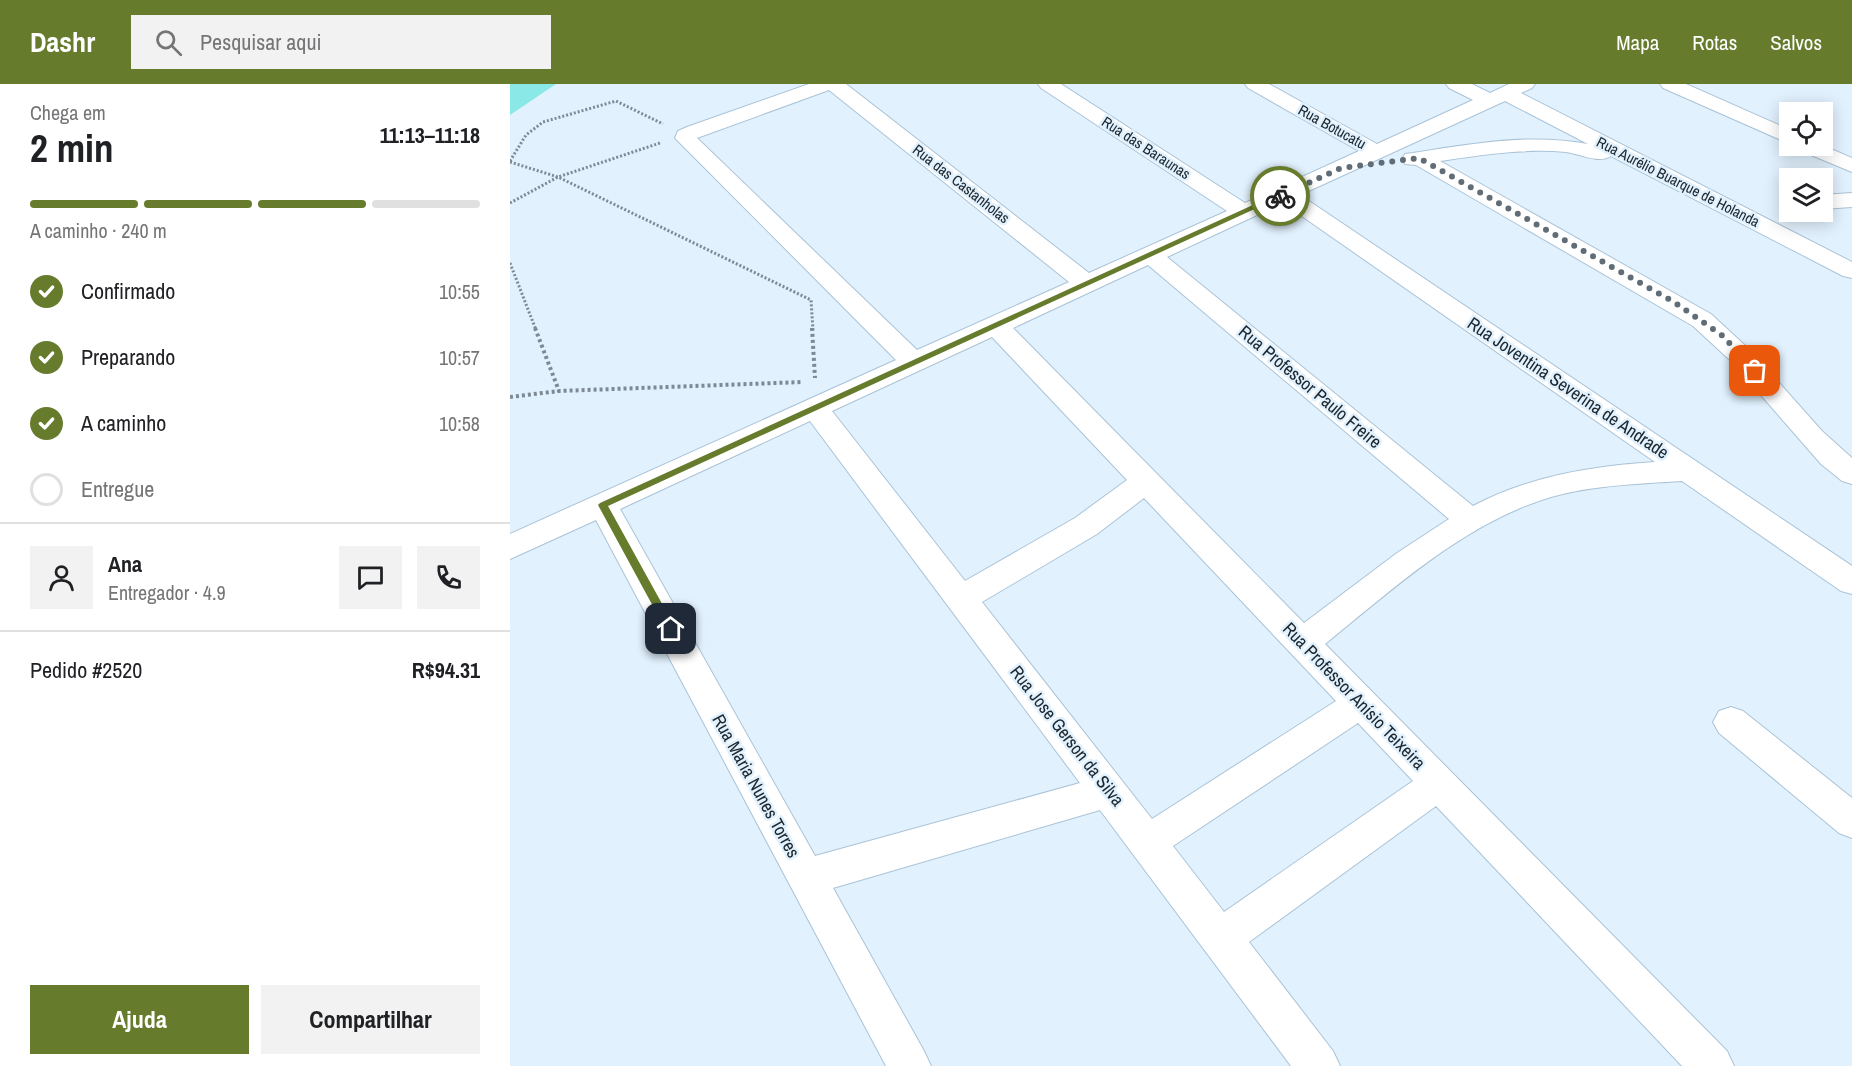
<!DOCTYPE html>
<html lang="pt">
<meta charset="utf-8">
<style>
:root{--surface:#fff;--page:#f2f2f2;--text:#202124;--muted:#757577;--line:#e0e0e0;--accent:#667b2c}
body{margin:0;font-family:"Archivo Narrow",sans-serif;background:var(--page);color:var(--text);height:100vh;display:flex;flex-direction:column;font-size:22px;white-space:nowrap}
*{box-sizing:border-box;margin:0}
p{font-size:20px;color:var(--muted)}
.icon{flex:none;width:33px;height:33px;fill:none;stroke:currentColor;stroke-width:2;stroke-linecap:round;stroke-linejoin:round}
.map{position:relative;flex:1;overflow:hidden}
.sheet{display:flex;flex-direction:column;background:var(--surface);width:510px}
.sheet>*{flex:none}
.controls{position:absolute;left:1269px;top:18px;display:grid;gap:12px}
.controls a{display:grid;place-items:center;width:54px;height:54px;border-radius:0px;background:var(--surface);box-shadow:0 3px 15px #0003;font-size:30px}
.pin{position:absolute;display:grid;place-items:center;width:51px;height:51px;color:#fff;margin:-26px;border-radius:12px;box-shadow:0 3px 9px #0006}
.courier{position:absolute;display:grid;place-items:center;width:60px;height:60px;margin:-30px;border:4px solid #667b2c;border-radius:50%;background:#fff;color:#222;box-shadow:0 2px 8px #0007}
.overview em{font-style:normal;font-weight:800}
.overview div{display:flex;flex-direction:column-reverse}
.overview{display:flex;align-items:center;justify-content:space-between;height:102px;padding:0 30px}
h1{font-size:39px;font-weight:800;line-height:45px}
.bar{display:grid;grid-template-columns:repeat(4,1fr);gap:9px 6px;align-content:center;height:72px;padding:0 30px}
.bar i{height:8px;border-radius:4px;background:var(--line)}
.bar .current{background:var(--accent)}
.bar p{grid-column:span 4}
.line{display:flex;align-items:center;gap:15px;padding:0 30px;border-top:2px solid var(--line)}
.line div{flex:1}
.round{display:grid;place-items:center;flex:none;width:63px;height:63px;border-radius:0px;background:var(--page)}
ol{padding:0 30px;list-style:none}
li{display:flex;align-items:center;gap:18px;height:66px}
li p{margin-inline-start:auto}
li .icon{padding:6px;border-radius:50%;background:var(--accent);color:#fff;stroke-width:4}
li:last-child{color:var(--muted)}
li i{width:33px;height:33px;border:3px solid var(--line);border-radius:50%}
.cta{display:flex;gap:12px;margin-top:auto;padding:12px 30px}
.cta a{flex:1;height:69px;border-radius:0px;background:var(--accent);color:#fff;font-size:24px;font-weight:800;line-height:69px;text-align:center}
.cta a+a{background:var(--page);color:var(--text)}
header{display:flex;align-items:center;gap:36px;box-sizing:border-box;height:84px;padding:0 30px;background:var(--accent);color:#fff}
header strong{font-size:28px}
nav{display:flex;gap:33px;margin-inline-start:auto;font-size:21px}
.search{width:420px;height:54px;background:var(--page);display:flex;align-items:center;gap:15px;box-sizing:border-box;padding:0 21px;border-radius:0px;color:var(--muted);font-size:22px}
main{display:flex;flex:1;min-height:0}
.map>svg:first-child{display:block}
.water{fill:#8ae8e7}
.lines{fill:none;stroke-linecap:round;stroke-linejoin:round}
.minor-casing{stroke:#aac3d7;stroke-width:2}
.path-far1{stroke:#7d8a94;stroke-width:3;stroke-dasharray:2 2;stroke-linecap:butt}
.path{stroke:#7d8a94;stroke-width:4;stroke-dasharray:3 3;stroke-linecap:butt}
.minor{fill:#fff;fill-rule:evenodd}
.route{fill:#667b2c}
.done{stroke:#616d76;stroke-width:6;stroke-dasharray:0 10.8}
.labels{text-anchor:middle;stroke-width:5;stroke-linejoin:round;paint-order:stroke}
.far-street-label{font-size:15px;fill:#1c262e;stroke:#e1f1fd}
.street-label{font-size:18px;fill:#1c262e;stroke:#e1f1fd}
</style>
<header>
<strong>Dashr</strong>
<div class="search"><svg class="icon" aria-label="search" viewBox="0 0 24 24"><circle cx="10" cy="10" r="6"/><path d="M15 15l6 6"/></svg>Pesquisar aqui</div>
<nav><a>Mapa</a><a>Rotas</a><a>Salvos</a></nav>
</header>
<main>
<section class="sheet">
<div class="overview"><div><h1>2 min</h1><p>Chega em</p></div><em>11:13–11:18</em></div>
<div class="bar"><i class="current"></i><i class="current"></i><i class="current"></i><i></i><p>A caminho · 240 m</p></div>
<ol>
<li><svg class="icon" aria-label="check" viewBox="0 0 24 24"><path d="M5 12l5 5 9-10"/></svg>Confirmado<p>10:55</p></li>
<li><svg class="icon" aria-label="check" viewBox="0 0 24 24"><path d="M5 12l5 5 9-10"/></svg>Preparando<p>10:57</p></li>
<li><svg class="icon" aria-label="check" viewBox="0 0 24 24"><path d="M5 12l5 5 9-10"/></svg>A caminho<p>10:58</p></li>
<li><i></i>Entregue</li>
</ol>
<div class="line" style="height:108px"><a class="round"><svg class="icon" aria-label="person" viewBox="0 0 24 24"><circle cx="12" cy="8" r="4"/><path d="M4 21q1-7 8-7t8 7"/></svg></a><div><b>Ana</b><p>Entregador · 4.9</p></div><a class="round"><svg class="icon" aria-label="chat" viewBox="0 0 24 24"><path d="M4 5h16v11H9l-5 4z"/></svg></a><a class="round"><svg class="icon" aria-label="phone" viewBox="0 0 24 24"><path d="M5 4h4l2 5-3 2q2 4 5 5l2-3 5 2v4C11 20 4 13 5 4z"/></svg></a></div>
<div class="line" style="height:78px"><div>Pedido #2520</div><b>R$94.31</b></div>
<div class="cta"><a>Ajuda</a><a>Compartilhar</a></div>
</section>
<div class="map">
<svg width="1342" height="982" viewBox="0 0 1342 982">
<rect width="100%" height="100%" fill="#e1f1fd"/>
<path class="water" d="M0,0H46L0,31Z"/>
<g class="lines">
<g class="minor-casing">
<g id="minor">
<path d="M299,0H336L579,189L717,127L531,4L528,0H551L735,119L849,67L738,4L735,0H759L867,60L963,16L939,4L936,0H962L980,9L999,0H1025L1022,4L1011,9L1342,178V194L1333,192L1101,72C1089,80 1070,70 1056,68C1014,64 972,71 930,77L1201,230L1241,267L1312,347L1342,374V400L1332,397L1311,380L1222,278L1183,242L906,81L895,80L892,75L895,70L903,69C962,60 1019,49 1078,60L995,17L790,111L1342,482V510L1331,507L1172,397C1128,400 1083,401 1041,413C954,439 883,505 815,560L1217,967L1224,982H1172L926,722L739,858L823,967L830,982H781L590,726L323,804L414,967L421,982H376L86,436L0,475V450L386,276L165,54L168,47L177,43ZM319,6L559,198L407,266L187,54ZM773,119L1145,378C1082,382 1020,392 963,422L657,173ZM638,181L939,435L887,469L794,539L503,244ZM482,253L617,396L565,434L455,497L322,327ZM300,337L570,699L305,772L110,425ZM634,414L826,617L642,735L472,518L587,450ZM848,639L903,697L714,828L663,762Z"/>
<path d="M1150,0H1176L1280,46V60L1153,4Z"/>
<path d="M1312,61L1342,74V88L1289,66L1285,62Z"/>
<path d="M1342,109V123L1312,125V111Z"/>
<path d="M1221,623L1233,627L1342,714V754L1329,749L1209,649L1203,638L1209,627Z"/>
</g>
</g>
<g class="path-far1">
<path d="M0,77L16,51L33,38L106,17L153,40"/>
<path d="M0,78L48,93L301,216L303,246"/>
<path d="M0,119L48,93L150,59"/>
<path d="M0,179L26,246"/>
</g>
<g class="path">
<path d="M25,244L49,307L293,298"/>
<path d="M302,244L305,294"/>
<path d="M0,313L49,307"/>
</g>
<use href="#minor" class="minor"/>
</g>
<path class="route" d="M767,110L773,112L98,422L166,545L164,548H157L88,421L90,419Z"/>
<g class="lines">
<path class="done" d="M770,112L831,84L909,74L1164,218L1213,252L1245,287"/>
</g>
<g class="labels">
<g class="far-street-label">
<text transform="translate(822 43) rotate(29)" y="5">Rua Botucatu</text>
<text transform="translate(636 64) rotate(33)" y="5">Rua das Baraunas</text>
<text transform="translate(1168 98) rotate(27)" y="5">Rua Aurélio Buarque de Holanda</text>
<text transform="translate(451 100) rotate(38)" y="5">Rua das Castanholas</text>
</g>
<g class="street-label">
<text transform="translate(800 303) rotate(40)" y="6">Rua Professor Paulo Freire</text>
<text transform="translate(1058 304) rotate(34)" y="6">Rua Joventina Severina de Andrade</text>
<text transform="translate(844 612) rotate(46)" y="6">Rua Professor Anísio Teixeira</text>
<text transform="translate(557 652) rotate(52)" y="6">Rua Jose Gerson da Silva</text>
<text transform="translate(246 702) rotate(61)" y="6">Rua Maria Nunes Torres</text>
</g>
</g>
</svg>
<div class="controls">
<a><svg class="icon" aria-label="locate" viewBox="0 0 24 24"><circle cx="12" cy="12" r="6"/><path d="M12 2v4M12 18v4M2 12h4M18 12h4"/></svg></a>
<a><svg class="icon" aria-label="layers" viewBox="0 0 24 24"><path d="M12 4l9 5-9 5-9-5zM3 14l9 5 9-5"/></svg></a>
</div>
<div class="pin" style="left:1245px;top:287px;background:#ea580c"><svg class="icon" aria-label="bag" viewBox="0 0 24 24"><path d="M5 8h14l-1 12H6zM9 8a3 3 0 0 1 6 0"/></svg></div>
<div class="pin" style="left:161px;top:545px;background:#1f2937"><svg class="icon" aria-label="home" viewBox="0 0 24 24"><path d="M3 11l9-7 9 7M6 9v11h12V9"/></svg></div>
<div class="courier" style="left:770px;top:112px"><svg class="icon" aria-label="bike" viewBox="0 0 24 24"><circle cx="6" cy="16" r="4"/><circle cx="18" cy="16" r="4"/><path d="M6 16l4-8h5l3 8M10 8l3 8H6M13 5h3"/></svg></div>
</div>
</main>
